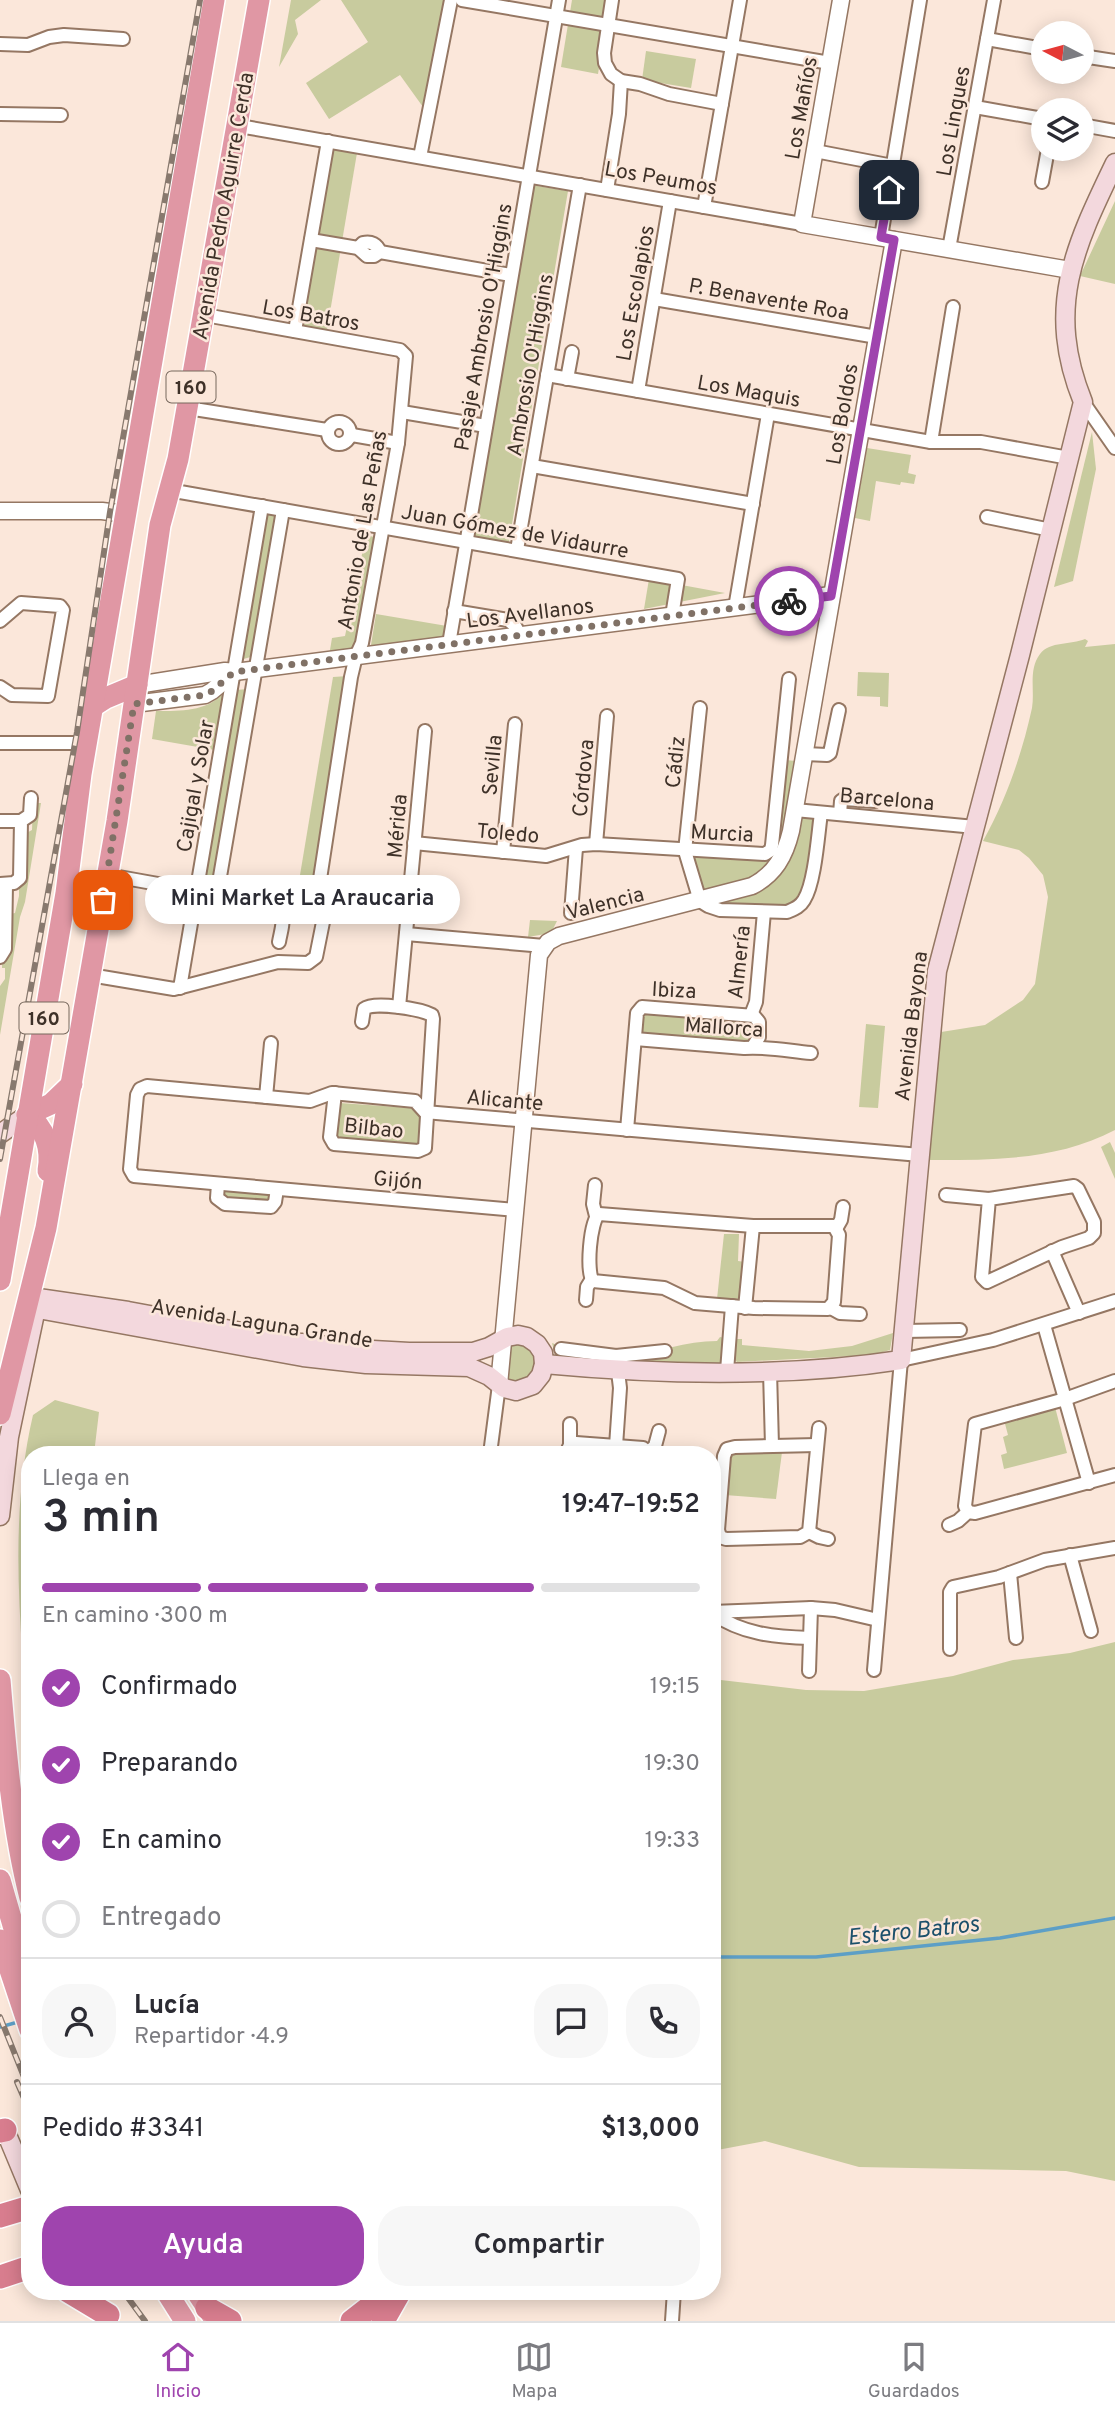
<!DOCTYPE html>
<html lang="es">
<meta charset="utf-8">
<style>
:root{--surface:#fff;--page:#f7f7f7;--text:#2b2b33;--muted:#7c7c81;--line:#e1e1e2;--accent:#9f44ae}
body{margin:0;font-family:Overpass,sans-serif;background:var(--page);color:var(--text);height:100vh;display:flex;flex-direction:column;font-size:26px;white-space:nowrap}
*{box-sizing:border-box;margin:0}
p{font-size:23px;color:var(--muted)}
.icon{flex:none;width:38px;height:38px;fill:none;stroke:currentColor;stroke-width:2;stroke-linecap:round;stroke-linejoin:round}
.map{position:relative;flex:1;overflow:hidden}
.drawer{position:absolute;left:21px;top:1446px;width:700px;height:854px;display:flex;flex-direction:column;background:var(--surface);border-radius:28px;box-shadow:0 4px 18px #0003}
.drawer>*{flex:none}
.needle{width:46px;rotate:276deg}
.buttons{position:absolute;left:1031px;top:21px;display:grid;gap:14px}
.buttons a{display:grid;place-items:center;width:63px;height:63px;border-radius:50%;background:var(--surface);box-shadow:0 4px 18px #0003;font-size:35px}
.pin{position:absolute;display:grid;place-items:center;width:60px;height:60px;color:#fff;margin:-30px;border-radius:14px;box-shadow:0 4px 10px #0006}
.courier{position:absolute;display:grid;place-items:center;width:70px;height:70px;margin:-35px;border:5px solid #9f44ae;border-radius:50%;background:#fff;color:#222;box-shadow:0 2px 9px #0007}
.bubble{position:absolute;height:49px;border-radius:24px;background:var(--surface);box-shadow:0 4px 18px #0003;font-size:23px;font-weight:600;line-height:49px;text-align:center}
.head em{font-style:normal;font-weight:600}
.head div{display:flex;flex-direction:column-reverse}
.head{display:flex;align-items:center;justify-content:space-between;height:119px;padding:0 21px}
h1{font-size:46px;font-weight:600;line-height:52px}
.bar{display:grid;grid-template-columns:repeat(4,1fr);gap:10px 7px;align-content:center;height:84px;padding:0 21px}
.bar i{height:9px;border-radius:5px;background:var(--line)}
.bar .selected{background:var(--accent)}
.bar p{grid-column:span 4}
.line{display:flex;align-items:center;gap:18px;padding:0 21px;border-top:2px solid var(--line)}
.line div{flex:1}
.round{display:grid;place-items:center;flex:none;width:74px;height:74px;border-radius:28px;background:var(--page)}
ol{padding:0 21px;list-style:none}
li{display:flex;align-items:center;gap:21px;height:77px}
li p{margin-inline-start:auto}
li .icon{padding:7px;border-radius:50%;background:var(--accent);color:#fff;stroke-width:4}
li:last-child{color:var(--muted)}
li i{width:38px;height:38px;border:4px solid var(--line);border-radius:50%}
.cta{display:flex;gap:14px;margin-top:auto;padding:14px 21px}
.cta a{flex:1;height:80px;border-radius:28px;background:var(--accent);color:#fff;font-size:28px;font-weight:600;line-height:80px;text-align:center}
.cta a+a{background:var(--page);color:var(--text)}
.menu{display:flex;justify-content:space-around;align-items:center;height:98px;border-top:2px solid var(--line);background:var(--surface);font-size:19px;color:var(--muted)}
.menu a{display:grid;justify-items:center;gap:4px}
.menu .selected{color:var(--accent)}
.map>svg:first-child{display:block}
.green{fill:#c8cb9e}
.lines{fill:none;stroke-linecap:round;stroke-linejoin:round}
.stream{stroke:#5d9fc6;stroke-width:3.5}
.minor-casing{stroke:#957763;stroke-width:16}
.tertiary-casing{stroke:#957763;stroke-width:19}
.secondary-casing{stroke:#957763;stroke-width:21}
.trunk-casing{stroke:#fff;stroke-width:24}
.motorway-casing{stroke:#fff;stroke-width:26}
.minor{stroke:#fff;stroke-width:12}
.tertiary{stroke:#fff;stroke-width:16}
.secondary{stroke:#f3d8dd;stroke-width:18}
.trunk{stroke:#e097a4;stroke-width:21}
.motorway{stroke:#d87d8e;stroke-width:23}
.rail-casing{stroke:#88796e;stroke-width:6}
.rail{stroke:#fbe7da;stroke-width:3.5;stroke-dasharray:10;stroke-linecap:butt}
.done{stroke:#807166;stroke-width:7;stroke-dasharray:0 12.6}
.route{stroke:#9f44ae;stroke-width:9}
.labels{text-anchor:middle;stroke-width:5;stroke-linejoin:round;paint-order:stroke}
.shield{fill:#fbe7da;stroke:#77685d;stroke-width:2}
.shield-label{font-size:19px;font-weight:bold;fill:#3e3128}
.street-label{font-size:21px;fill:#3e3128;stroke:#fbe7da}
.water-label{font-size:23px;font-style:italic;fill:#1c506b;stroke:#fbe7da}
</style>
<div class="map">
<svg width="1115" height="2321" viewBox="0 0 1115 2321">
<rect width="100%" height="100%" fill="#fbe7da"/>
<g class="green">
<path d="M291,0H321L295,20L298,34L279,67Z"/>
<path d="M341,0H445L423,107L400,75L329,119L306,83L368,42Z"/>
<path d="M572,0H610L598,74L561,67Z"/>
<path d="M646,51L696,59L691,88L642,80Z"/>
<path d="M332,149L357,153L327,330L301,326Z"/>
<path d="M531,185L568,191L509,542L474,537Z"/>
<path d="M1115,201V284L1080,276Z"/>
<path d="M1092,432L1096,469L1073,581L1054,587Z"/>
<path d="M867,448L911,455L908,473L916,475L914,484L901,482L900,485L876,481L870,521L855,518Z"/>
<path d="M266,512L278,515L254,656L240,660Z"/>
<path d="M366,535L386,540L367,653L329,656L332,638L345,636Z"/>
<path d="M649,579L725,593L644,609Z"/>
<path d="M376,614L447,626L445,641L370,651Z"/>
<path d="M1085,639L1088,641L1085,647L1115,644V1130C1056,1161 991,1160 926,1160L935,1033L985,1025L1023,1000L1035,984L1048,897L1043,875L1029,858L1019,850L983,841C1006,800 1022,754 1032,708C1035,690 1028,670 1040,654C1050,641 1071,645 1085,639Z"/>
<path d="M858,672L889,673L888,707L880,706V697L857,696Z"/>
<path d="M348,676L313,903L296,899L333,677Z"/>
<path d="M248,689L215,891L202,889L236,690Z"/>
<path d="M224,691L215,750L152,739L156,711C179,711 210,712 224,691Z"/>
<path d="M785,760L796,761C791,794 787,857 756,876C740,885 722,887 704,890L693,860L696,856L767,858Z"/>
<path d="M33,803H41L25,902L20,917L0,1035V986L5,979V968H2L3,921L5,915L15,913L19,896V837L32,830Z"/>
<path d="M802,817L818,819L802,894L788,909L722,906V901C728,899 736,896 743,894C748,893 754,894 759,891C787,879 797,844 802,817Z"/>
<path d="M530,920L557,921L551,933L528,937Z"/>
<path d="M646,1012L748,1022C754,1029 754,1037 745,1042L645,1034L639,1031V1017Z"/>
<path d="M866,1024L885,1026L878,1108L859,1107Z"/>
<path d="M340,1103L411,1108L424,1118L421,1147L335,1140Z"/>
<path d="M1110,1142L1115,1153V1179L1101,1147Z"/>
<path d="M220,1189L271,1195L268,1203L223,1198Z"/>
<path d="M724,1234H739L738,1261L745,1262L741,1296L736,1300L717,1299Z"/>
<path d="M893,1333L890,1350L872,1355L737,1362L733,1358L736,1339H742V1345L809,1351L852,1346Z"/>
<path d="M720,1337L725,1338L723,1366L556,1358L552,1343L557,1345L561,1353C581,1358 606,1361 626,1358C657,1352 686,1341 717,1341Z"/>
<path d="M509,1343L526,1344L537,1357L535,1373L524,1385L506,1383Z"/>
<path d="M55,1400L99,1412L94,1454H30V1753C22,1641 7,1526 33,1415Z"/>
<path d="M1055,1407L1067,1453L1004,1469L1001,1455L1007,1453L1003,1437L1008,1435L1004,1420Z"/>
<path d="M734,1451L782,1452L776,1499L725,1495L730,1453Z"/>
<path d="M1115,1642V2181L1066,2171L859,2167L765,2141L712,2151V1679L806,1690L864,1691L953,1676L1013,1660L1070,1653Z"/>
</g>
<g class="lines">
<g class="stream">
<path d="M712,1957H816L1000,1938L1115,1918"/>
<path d="M0,2027L18,2022"/>
</g>
<g class="minor-casing">
<g id="minor">
<path d="M462,0L830,63"/>
<path d="M612,0L604,53L605,63L611,74L621,81L640,84L669,94L722,104"/>
<path d="M987,39L1043,49"/>
<path d="M0,44L28,45L49,37L64,35L123,39"/>
<path d="M1082,56L1115,61"/>
<path d="M975,107L1043,119"/>
<path d="M0,114L61,115"/>
<path d="M1082,125L1115,131"/>
<path d="M245,127L802,224"/>
<path d="M815,151L893,166"/>
<path d="M420,157L451,0"/>
<path d="M1042,182L1048,149"/>
<path d="M607,190L619,114L621,81"/>
<path d="M704,207L740,0"/>
<path d="M881,237L920,0"/>
<path d="M311,240L358,248L367,256H374L380,252L511,275"/>
<path d="M358,248L363,243C371,241 377,244 380,252"/>
<path d="M949,249L994,0"/>
<path d="M654,299L877,337"/>
<path d="M295,331L328,141"/>
<path d="M547,375L931,442H981L1069,458"/>
<path d="M567,379L572,352"/>
<path d="M638,391L670,201"/>
<path d="M1083,402L1115,448"/>
<path d="M194,409L327,430"/>
<path d="M402,412L486,426"/>
<circle cx="339" cy="433" r="11"/>
<path d="M352,435L398,443"/>
<path d="M931,442L953,307"/>
<path d="M532,466L753,504"/>
<path d="M180,492L678,579L672,616"/>
<path d="M987,517L1051,530"/>
<path d="M517,550L580,185"/>
<path d="M735,608L768,414"/>
<path d="M454,611L508,620L515,626L520,635"/>
<path d="M0,621L21,603L60,606L63,610L48,696L12,695L0,687"/>
<path d="M449,644L559,0"/>
<path d="M700,708L685,851L700,901L708,906L720,910L787,912C794,909 800,907 804,900C815,883 818,834 821,813"/>
<path d="M0,743H86"/>
<path d="M805,754L827,755L830,753L839,710"/>
<path d="M795,810L975,827"/>
<path d="M840,814L841,801L844,799L875,801"/>
<path d="M0,821H21"/>
<path d="M414,843L546,856L582,845L596,844L765,854L771,850L772,845L789,679"/>
<path d="M596,844L607,716"/>
<path d="M503,852L515,724"/>
<path d="M108,875L275,905C288,914 281,929 279,942"/>
<path d="M0,884L14,883L20,878L21,821L30,815L31,798"/>
<path d="M217,894L283,510"/>
<path d="M571,913L576,848"/>
<path d="M406,934L544,946"/>
<path d="M0,957L5,949L6,884"/>
<path d="M90,975L174,989L278,962L308,963L316,957L326,907V903L318,892L351,677L356,656L362,643L398,443L406,356L400,350L216,317"/>
<path d="M180,988L262,506"/>
<path d="M399,1007L425,731"/>
<path d="M751,1015L756,1002L764,912"/>
<path d="M635,1039L744,1048C765,1046 789,1051 811,1053"/>
<path d="M335,1093L330,1137L334,1144L418,1151L425,1148L433,1019L432,1015C420,1009 374,1001 364,1009L362,1022"/>
<path d="M266,1097L271,1043"/>
<path d="M627,1130L637,1013L642,1007L754,1016L759,1022V1037L754,1045"/>
<path d="M218,1184L217,1198L225,1204L271,1207L275,1202L277,1189"/>
<path d="M595,1185L593,1204L596,1216"/>
<path d="M946,1195L989,1199L1074,1186L1078,1189L1094,1222V1233L1089,1238L1062,1247L987,1282L982,1277L989,1199"/>
<path d="M516,1210L134,1176L130,1169L137,1095L140,1089L147,1086L310,1101L332,1093L415,1101L425,1112L920,1155"/>
<path d="M599,1214L753,1226H834L839,1235L834,1302L828,1309L754,1308L695,1303L664,1288L593,1281C586,1272 590,1221 599,1214Z"/>
<path d="M837,1227L841,1220L843,1207"/>
<path d="M1052,1251L1079,1313"/>
<path d="M586,1300L587,1287L592,1279"/>
<path d="M745,1308L753,1226"/>
<path d="M831,1308L840,1313L860,1314"/>
<path d="M1044,1325L1089,1483"/>
<path d="M904,1331L960,1330"/>
<path d="M561,1349L616,1356L665,1351"/>
<path d="M727,1371L732,1306"/>
<path d="M770,1371L772,1446"/>
<path d="M570,1445L576,1443L643,1448L650,1454"/>
<path d="M616,1446L620,1388L617,1363"/>
<path d="M649,1451L655,1446L659,1431"/>
<path d="M490,1454L499,1385"/>
<path d="M566,1454L570,1445V1424"/>
<path d="M968,1512L965,1506L975,1424L1065,1399L1115,1381"/>
<path d="M949,1525L958,1521L968,1512L975,1513L1115,1475"/>
<path d="M809,1532L819,1537L828,1539"/>
<path d="M720,1537L718,1530L724,1456L727,1449L735,1447L817,1445"/>
<path d="M712,1542L720,1537L726,1539L800,1537L809,1532L819,1428"/>
<path d="M1070,1555L1091,1631"/>
<path d="M1010,1573L1016,1638"/>
<path d="M712,1612L811,1608L835,1610L878,1620"/>
<path d="M712,1613C742,1634 774,1637 810,1638"/>
<path d="M950,1649V1592L953,1587L999,1577L1045,1560L1115,1548"/>
<path d="M874,1670L901,1360L993,1340L1115,1301"/>
<path d="M809,1671L811,1608"/>
<path d="M672,2321L674,2291"/>
</g>
</g>
<g class="tertiary-casing">
<g id="tertiary">
<path d="M841,0L802,224L1070,270"/>
<path d="M0,511H102L126,514"/>
<path d="M137,685L225,671L235,672L831,595"/>
<path d="M134,704L205,695L212,691L235,672"/>
<path d="M499,1385L539,955L548,942L559,936L752,886C775,874 785,856 791,831L894,240"/>
</g>
</g>
<g class="secondary-casing">
<g id="secondary">
<path d="M0,1134L27,1115"/>
<path d="M38,1309L303,1357L366,1364L469,1367L489,1376L504,1388L516,1391L533,1385L541,1375L544,1364L543,1353L537,1344L527,1337L518,1335L507,1337L489,1347L473,1352H409L355,1349L301,1343L128,1311L38,1298"/>
<path d="M544,1364C662,1375 784,1378 901,1360L937,971L1020,655L1083,402C1045,308 1074,248 1115,163"/>
<path d="M0,1516L9,1437L38,1299"/>
<path d="M5,2130L30,2190"/>
</g>
</g>
<g class="trunk-casing">
<g id="trunk">
<path d="M92,707L106,698L137,685"/>
<path d="M27,1115C45,1127 52,1149 48,1171"/>
<path d="M27,1115L51,1104L72,1084"/>
<path d="M0,1280L66,893L81,774L214,0"/>
<path d="M0,1414L46,1228L117,821L160,525L178,459L259,0"/>
<path d="M0,1680C6,1753 12,1827 30,1898"/>
<path d="M0,1880L30,1984"/>
<path d="M0,1940L30,2030"/>
<path d="M166,2291L185,2321"/>
<path d="M196,2291L216,2321"/>
</g>
</g>
<g class="motorway-casing">
<g id="motorway">
<path d="M0,2131L5,2130"/>
<path d="M0,2216L30,2207"/>
<path d="M0,2277L30,2267"/>
<path d="M68,2291L108,2315"/>
<path d="M207,2308L230,2321"/>
<path d="M352,2321L370,2307L384,2291"/>
<path d="M383,2321L400,2291"/>
</g>
</g>
<use href="#minor" class="minor"/>
<use href="#tertiary" class="tertiary"/>
<use href="#secondary" class="secondary"/>
<use href="#trunk" class="trunk"/>
<use href="#motorway" class="motorway"/>
<g class="rail-casing">
<g id="rail">
<path d="M0,1159L77,732L110,512L200,0"/>
<path d="M0,2017L30,2092"/>
<path d="M17,2082L30,2112"/>
<path d="M123,2291L145,2321"/>
</g>
</g>
<use href="#rail" class="rail"/>
</g>
<g class="lines">
<path class="done" d="M103,900L134,704L205,695L212,691L234,672L789,601"/>
<path class="route" d="M789,601L831,596L894,240L881,237L889,190"/>
</g>
<g class="labels">
<g class="shield">
<rect x="166.5" y="371.5" width="49" height="31" rx="5"/>
<rect x="19.5" y="1002.5" width="49" height="31" rx="5"/>
</g>
<g class="shield-label">
<text x="191" y="394">160</text>
<text x="44" y="1025">160</text>
</g>
<g class="street-label">
<text transform="translate(801 108) rotate(-80)" y="7">Los Mañíos</text>
<text transform="translate(953 121) rotate(-80)" y="7">Los Lingues</text>
<text transform="translate(661 178) rotate(10)" y="7">Los Peumos</text>
<text transform="translate(223 206) rotate(-80)" y="7">Avenida Pedro Aguirre Cerda</text>
<text transform="translate(635 293) rotate(-80)" y="7">Los Escolapios</text>
<text transform="translate(769 299) rotate(10)" y="7">P. Benavente Roa</text>
<text transform="translate(311 315) rotate(10)" y="7">Los Batros</text>
<text transform="translate(483 327) rotate(-80)" y="7">Pasaje Ambrosio O'Higgins</text>
<text transform="translate(530 365) rotate(-80)" y="7">Ambrosio O'Higgins</text>
<text transform="translate(749 391) rotate(10)" y="7">Los Maquis</text>
<text transform="translate(842 414) rotate(-80)" y="7">Los Boldos</text>
<text transform="translate(362 530) rotate(-80)" y="7">Antonio de Las Peñas</text>
<text transform="translate(515 531) rotate(10)" y="7">Juan Gómez de Vidaurre</text>
<text transform="translate(530 613) rotate(-7)" y="7">Los Avellanos</text>
<text transform="translate(675 762) rotate(-84)" y="7">Cádiz</text>
<text transform="translate(492 765) rotate(-85)" y="7">Sevilla</text>
<text transform="translate(583 778) rotate(-85)" y="7">Córdova</text>
<text transform="translate(195 786) rotate(-80)" y="7">Cajigal y Solar</text>
<text transform="translate(887 799) rotate(5)" y="7">Barcelona</text>
<text transform="translate(397 826) rotate(-85)" y="7">Mérida</text>
<text transform="translate(508 833) rotate(5)" y="7">Toledo</text>
<text transform="translate(722 833) rotate(3)" y="7">Murcia</text>
<text transform="translate(605 903) rotate(-14)" y="7">Valencia</text>
<text transform="translate(739 962) rotate(-84)" y="7">Almería</text>
<text transform="translate(674 990) rotate(3)" y="7">Ibiza</text>
<text transform="translate(911 1026) rotate(-83)" y="7">Avenida Bayona</text>
<text transform="translate(724 1027) rotate(4)" y="7">Mallorca</text>
<text transform="translate(505 1100) rotate(5)" y="7">Alicante</text>
<text transform="translate(374 1128) rotate(6)" y="7">Bilbao</text>
<text transform="translate(398 1180) rotate(5)" y="7">Gijón</text>
<text transform="translate(262 1323) rotate(9)" y="7">Avenida Laguna Grande</text>
</g>
<g class="water-label">
<text transform="translate(913 1930) rotate(-6)" y="8">Estero Batros</text>
</g>
</g>
</svg>
<div class="buttons">
<a><svg class="needle" viewBox="-14 -14 28 28"><path d="M0-13l5 13h-10z" fill="#e53935"/><path d="M0 13l5-13h-10z" fill="#7c7c81"/></svg></a>
<a><svg class="icon" aria-label="layers" viewBox="0 0 24 24"><path d="M12 4l9 5-9 5-9-5zM3 14l9 5 9-5"/></svg></a>
</div>
<div class="pin" style="left:103px;top:900px;background:#ea580c"><svg class="icon" aria-label="bag" viewBox="0 0 24 24"><path d="M5 8h14l-1 12H6zM9 8a3 3 0 0 1 6 0"/></svg></div>
<div class="pin" style="left:889px;top:190px;background:#1f2937"><svg class="icon" aria-label="home" viewBox="0 0 24 24"><path d="M3 11l9-7 9 7M6 9v11h12V9"/></svg></div>
<div class="courier" style="left:789px;top:601px"><svg class="icon" aria-label="bike" viewBox="0 0 24 24"><circle cx="6" cy="16" r="4"/><circle cx="18" cy="16" r="4"/><path d="M6 16l4-8h5l3 8M10 8l3 8H6M13 5h3"/></svg></div>
<div class="bubble" style="left:145px;top:875px;width:315px">Mini Market La Araucaria</div>
<section class="drawer">
<div class="head"><div><h1>3 min</h1><p>Llega en</p></div><em>19:47–19:52</em></div>
<div class="bar"><i class="selected"></i><i class="selected"></i><i class="selected"></i><i></i><p>En camino · 300 m</p></div>
<ol>
<li><svg class="icon" aria-label="check" viewBox="0 0 24 24"><path d="M5 12l5 5 9-10"/></svg>Confirmado<p>19:15</p></li>
<li><svg class="icon" aria-label="check" viewBox="0 0 24 24"><path d="M5 12l5 5 9-10"/></svg>Preparando<p>19:30</p></li>
<li><svg class="icon" aria-label="check" viewBox="0 0 24 24"><path d="M5 12l5 5 9-10"/></svg>En camino<p>19:33</p></li>
<li><i></i>Entregado</li>
</ol>
<div class="line" style="height:126px"><a class="round"><svg class="icon" aria-label="person" viewBox="0 0 24 24"><circle cx="12" cy="8" r="4"/><path d="M4 21q1-7 8-7t8 7"/></svg></a><div><b>Lucía</b><p>Repartidor · 4.9</p></div><a class="round"><svg class="icon" aria-label="chat" viewBox="0 0 24 24"><path d="M4 5h16v11H9l-5 4z"/></svg></a><a class="round"><svg class="icon" aria-label="phone" viewBox="0 0 24 24"><path d="M5 4h4l2 5-3 2q2 4 5 5l2-3 5 2v4C11 20 4 13 5 4z"/></svg></a></div>
<div class="line" style="height:91px"><div>Pedido #3341</div><b>$13,000</b></div>
<div class="cta"><a>Ayuda</a><a>Compartir</a></div>
</section>
</div>
<nav class="menu">
<a class="selected"><svg class="icon" aria-label="home" viewBox="0 0 24 24"><path d="M3 11l9-7 9 7M6 9v11h12V9"/></svg>Inicio</a>
<a><svg class="icon" aria-label="map" viewBox="0 0 24 24"><path d="M3 6l6-2 6 2 6-2v14l-6 2-6-2-6 2zM9 4v14M15 6v14"/></svg>Mapa</a>
<a><svg class="icon" aria-label="saved" viewBox="0 0 24 24"><path d="M7 4h10v16l-5-4-5 4z"/></svg>Guardados</a>
</nav>
